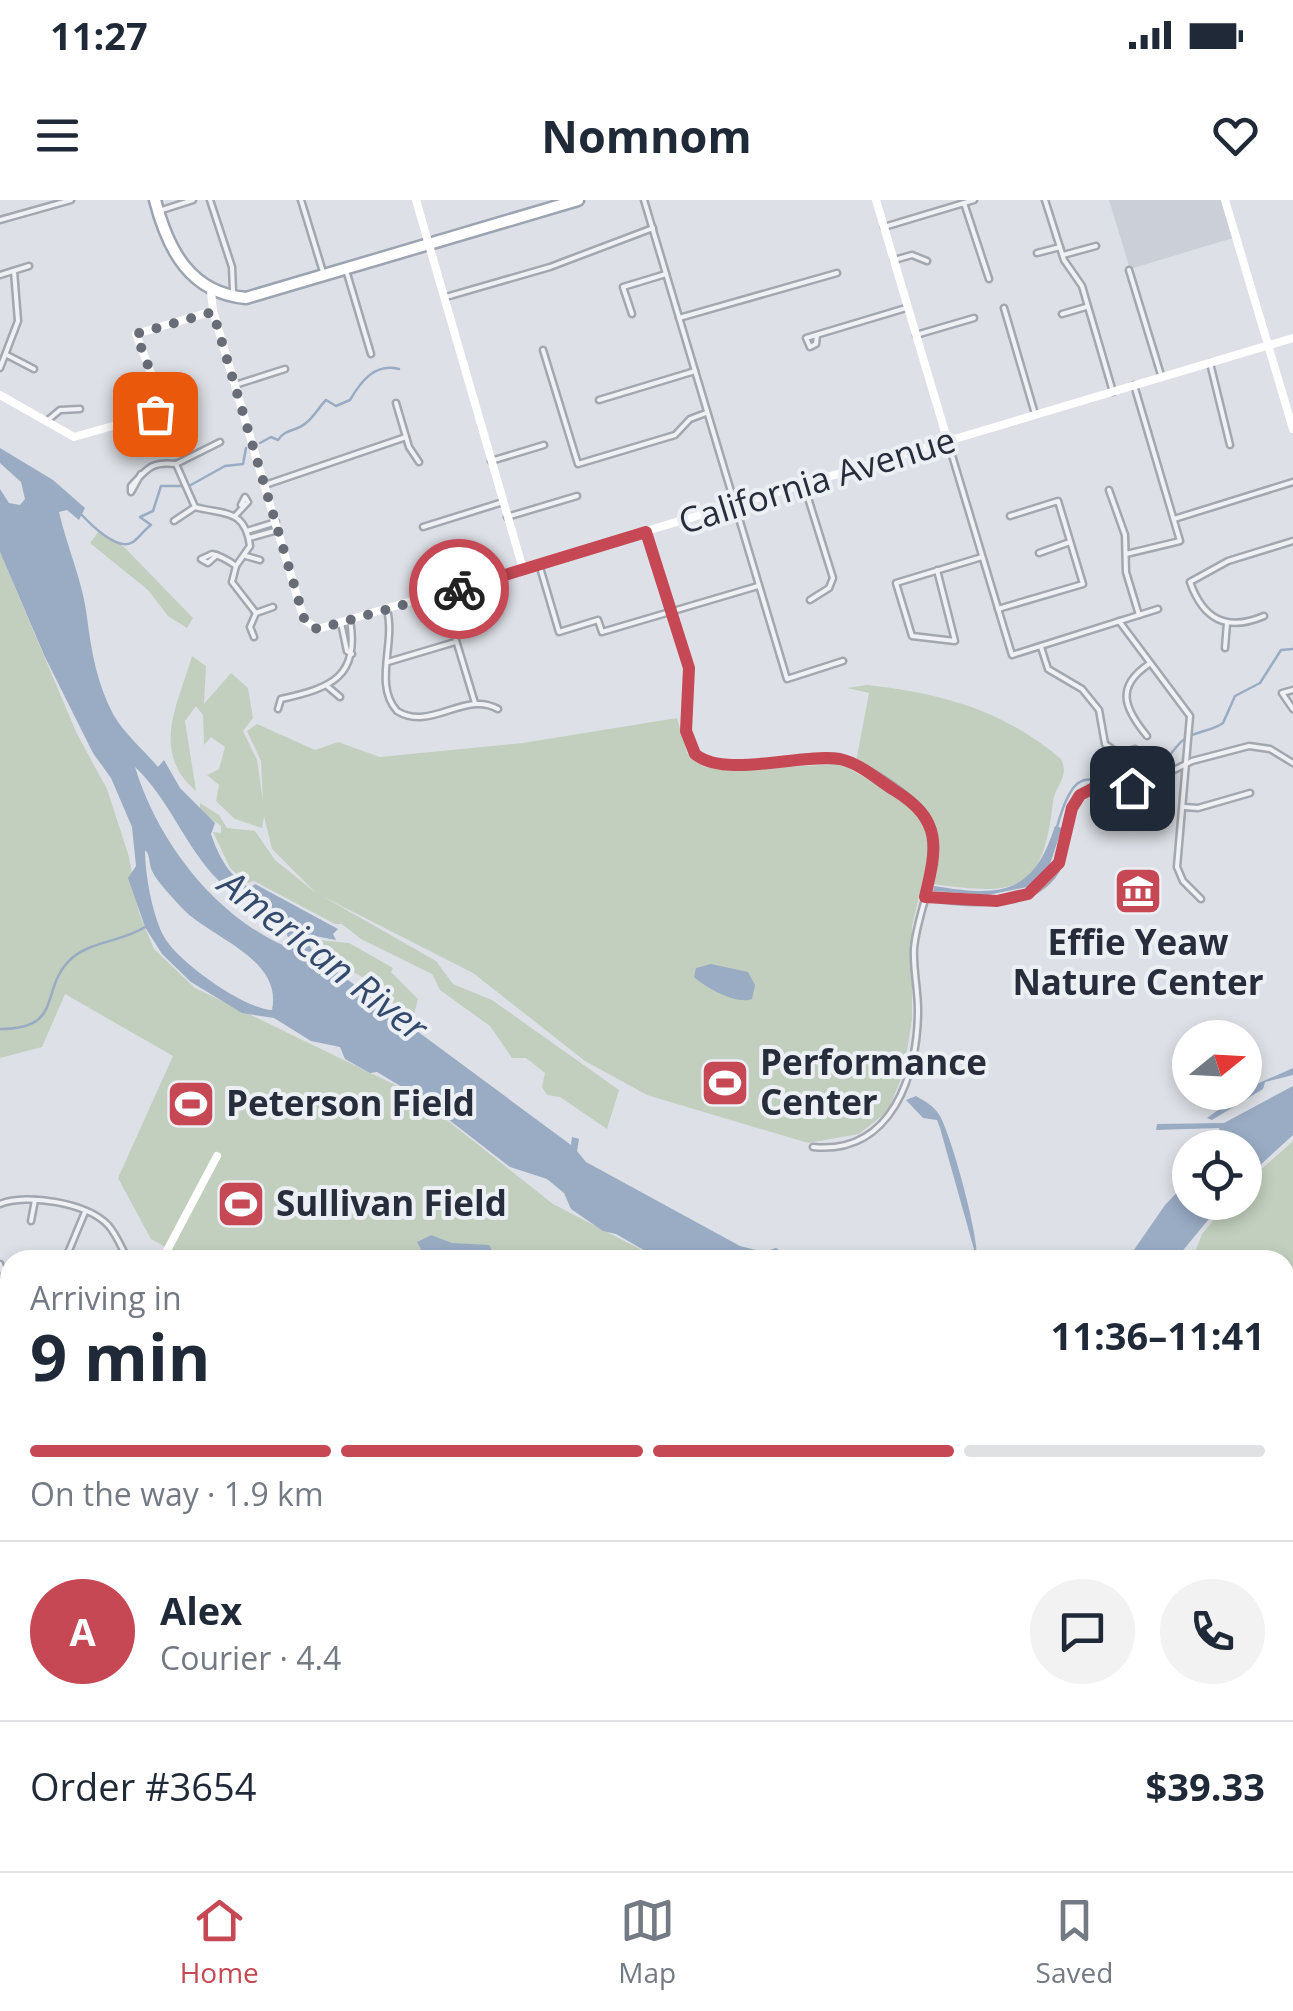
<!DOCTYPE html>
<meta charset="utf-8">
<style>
:root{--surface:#fff;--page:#f2f2f3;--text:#1f2937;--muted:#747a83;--line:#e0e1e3;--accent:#c54854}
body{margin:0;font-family:"Open Sans",sans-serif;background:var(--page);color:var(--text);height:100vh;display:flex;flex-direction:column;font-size:38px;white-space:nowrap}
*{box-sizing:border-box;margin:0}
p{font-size:32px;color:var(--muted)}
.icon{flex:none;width:55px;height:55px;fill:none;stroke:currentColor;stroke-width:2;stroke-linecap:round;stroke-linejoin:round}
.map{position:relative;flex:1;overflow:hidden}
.side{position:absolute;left:0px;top:1050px;width:1295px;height:622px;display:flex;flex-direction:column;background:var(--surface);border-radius:30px 30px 0 0;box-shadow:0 5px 15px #0003}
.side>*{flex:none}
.needle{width:65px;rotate:72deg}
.buttons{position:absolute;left:1172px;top:820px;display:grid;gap:20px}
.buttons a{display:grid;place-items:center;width:90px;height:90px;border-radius:50%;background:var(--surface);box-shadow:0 5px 15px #0003;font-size:50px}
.pin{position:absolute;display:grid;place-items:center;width:85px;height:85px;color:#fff;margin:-42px;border-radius:20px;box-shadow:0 5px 15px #0006}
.courier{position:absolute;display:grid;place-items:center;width:100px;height:100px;margin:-50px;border:8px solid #c54854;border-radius:50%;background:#fff;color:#222;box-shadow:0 2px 12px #0007}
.overview em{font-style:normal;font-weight:700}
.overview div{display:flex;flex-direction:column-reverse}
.overview{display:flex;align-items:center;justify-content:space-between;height:170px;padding:0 30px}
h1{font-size:65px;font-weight:700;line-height:75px}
.bar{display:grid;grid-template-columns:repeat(4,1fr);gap:15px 10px;align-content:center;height:120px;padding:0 30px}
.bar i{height:12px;border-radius:8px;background:var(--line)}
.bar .selected{background:var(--accent)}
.bar p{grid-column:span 4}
.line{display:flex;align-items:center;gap:25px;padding:0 30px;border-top:2px solid var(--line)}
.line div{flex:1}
.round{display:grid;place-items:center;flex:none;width:105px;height:105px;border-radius:52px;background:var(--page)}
.status{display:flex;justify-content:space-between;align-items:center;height:70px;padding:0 50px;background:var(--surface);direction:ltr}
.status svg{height:28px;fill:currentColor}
header{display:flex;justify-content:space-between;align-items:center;height:130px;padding:0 30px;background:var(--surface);font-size:45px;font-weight:700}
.tabs{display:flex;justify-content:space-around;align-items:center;height:140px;border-top:2px solid var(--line);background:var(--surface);font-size:28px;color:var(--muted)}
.tabs a{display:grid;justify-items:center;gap:5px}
.tabs .selected{color:var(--accent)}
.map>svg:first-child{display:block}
.built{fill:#cbcfd7}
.green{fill:#c2cfbe}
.water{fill:#99acc4;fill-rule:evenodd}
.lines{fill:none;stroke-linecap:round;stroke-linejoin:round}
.stream{stroke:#99acc4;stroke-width:2.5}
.street-casing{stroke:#a3a7af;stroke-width:9}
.primary-casing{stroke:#9da4b1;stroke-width:15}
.street{stroke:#eff1f4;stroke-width:4}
.secondary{stroke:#fff;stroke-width:8}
.primary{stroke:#fff;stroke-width:10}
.done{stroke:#676c77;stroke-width:10;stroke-dasharray:0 18}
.route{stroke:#c54854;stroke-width:12}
.labels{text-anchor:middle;stroke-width:8;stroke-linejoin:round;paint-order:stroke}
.street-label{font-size:35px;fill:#272d3b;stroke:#eceff4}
.poi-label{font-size:35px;font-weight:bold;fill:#272d3b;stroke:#eceff4;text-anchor:start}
.water-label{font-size:38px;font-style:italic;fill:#344a6c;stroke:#eceff4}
</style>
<div class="status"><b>11:27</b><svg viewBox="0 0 49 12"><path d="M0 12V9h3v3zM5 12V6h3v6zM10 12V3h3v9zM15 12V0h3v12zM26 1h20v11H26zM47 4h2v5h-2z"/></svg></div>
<header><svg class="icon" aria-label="menu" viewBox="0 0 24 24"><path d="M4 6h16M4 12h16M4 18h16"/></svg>Nomnom<svg class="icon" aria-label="heart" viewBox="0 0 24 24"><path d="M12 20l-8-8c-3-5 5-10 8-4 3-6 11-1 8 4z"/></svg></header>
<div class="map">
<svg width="1293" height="1671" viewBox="0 0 1293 1671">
<rect width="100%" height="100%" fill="#dde0e6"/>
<path class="built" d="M1109,0H1222L1233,38L1130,69Z"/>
<g class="green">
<path d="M99,331L124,347L193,418L187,428L168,416L148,390L90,343Z"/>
<path d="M0,352L77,534L107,589L129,657L139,713L154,749L195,788L414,894L553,1004L661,1060H167L171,1050L151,1039L118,978L173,856L65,794L42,847L0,858Z"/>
<path d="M192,456L206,466L204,504L231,473L248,488L253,518L243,531L257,560L263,601L261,561L247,531L257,524L315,550L338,542L380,557L523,543L677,518L687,553L704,567L729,570L841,564L904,600L924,626L930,651L912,726V820L903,874L888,911L859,934L808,943L647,895L585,861L473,773L322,696L436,761L453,784L492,800L619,890L607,929L560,897L547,895L542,887L545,873L526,858H512L490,826L440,790L432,774L361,739L342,724H335L254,681L247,683L230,668L213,632L221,633V626L200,611V603L219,615L227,628L255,631L275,660L316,693L272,649L264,616L262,628L235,619L216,601L219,585L207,575L219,569L225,547L211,537L204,545L203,515L196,506L185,521L196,591C150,552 178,504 192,456Z"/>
<path d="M867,485C941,493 1003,510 1061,559C1070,578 1055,585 1053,602C1043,692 1018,696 933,684C948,613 910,595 856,562L869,493L847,488Z"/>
<path d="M318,740L349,743L393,768L391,772L418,799L412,822L372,783L325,755Z"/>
<path d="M1293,941V1447L1285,1440V1060H1192L1202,1034L1228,1003L1245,1002V984Z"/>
<path d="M1293,1573V1671H1276V1663L1285,1662V1581Z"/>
</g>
<g class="water">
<path d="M0,248L53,280L85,308L79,320L67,310L59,312C67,347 83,382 87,417C91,450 97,484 113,514C125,535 144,550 158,567L164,560L180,588L215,623L211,634C219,657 228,675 250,688L255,684L338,729L333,734L336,740L315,736L310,740V747L321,760L571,945L572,937L579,939L577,951L586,962L740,1046L764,1052L776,1048L795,1060H661L616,1034L603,1031L571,1009L564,993L547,979L510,967L422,899L377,872L370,873L345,859L340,847L311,841L274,818L242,813L191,782L162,754L145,727L128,678L136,666L132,627L111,578L93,553L45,457L0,352V289L9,303L20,305L25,299L21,282L0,263ZM135,567C170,600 185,647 219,681C238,701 292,713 289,748C215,717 158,642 135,567ZM145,650C151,656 148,662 152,671C158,683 173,698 182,708C210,738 283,758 272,810C244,809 176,761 163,735C152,713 145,674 145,650Z"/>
<path d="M1055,626L1062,628L1049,667L1032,686L988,695L933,691L934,686C1001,697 1033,695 1055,626Z"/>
<path d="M711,764L748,772L755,785L752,799C737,805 706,788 694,777L696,768Z"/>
<path d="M1293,868V875L1265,882L1263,889L1212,920L1207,918L1250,887Z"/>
<path d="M1293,886V935L1245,979V948L1224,947L1219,928L1156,930L1157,924L1224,923Z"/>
<path d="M916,896C926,902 934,906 940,916C952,938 979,1036 977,1060L940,928L937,920L923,918L906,900Z"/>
<path d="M1190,979V1002L1222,1003L1175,1060H1127L1165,1005Z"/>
<path d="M431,1035L452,1043L489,1045L497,1060C483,1060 474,1054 461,1053C447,1053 439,1059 425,1056L417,1042Z"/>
</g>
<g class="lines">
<g class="stream">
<path d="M260,243L271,237L278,240C286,228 296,232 306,223C313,218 319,207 326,200L336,206L350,200C361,181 375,163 399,169"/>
<path d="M80,313C91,325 118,352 133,342C138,339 145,329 151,325L140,317L153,311L161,286H189L225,266L243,264L246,248"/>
<path d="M1057,627C1079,548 1095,595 1140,580C1164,573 1170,548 1186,538C1198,531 1212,531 1223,523L1235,496L1260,483L1281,450L1293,449"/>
<path d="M0,829C66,829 38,788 72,758C92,741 124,741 145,727"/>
<path d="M0,1455L10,1461"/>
<path d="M443,1662L444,1671"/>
</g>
<g class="street-casing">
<g id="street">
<path d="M210,0L232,67L233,91"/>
<path d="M301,0L323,72"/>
<path d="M644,0L787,479L843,461"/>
<path d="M1045,0L1064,60L1082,86L1113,192"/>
<path d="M964,3L989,79"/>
<path d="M162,10L193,0"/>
<path d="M0,20L71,0"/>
<path d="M884,27L974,0"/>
<path d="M1037,53L1060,47"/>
<path d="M1063,55L1096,46"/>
<path d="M894,60L912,55L927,61"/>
<path d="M346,70L371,154"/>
<path d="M1129,70L1161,175"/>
<path d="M0,75L29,66"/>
<path d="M446,97L550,67L653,28"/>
<path d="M1004,108L1035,214"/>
<path d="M632,114L623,87L666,74"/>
<path d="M1062,114L1086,107"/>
<path d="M679,118L837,73"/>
<path d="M817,135L816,144L810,147L806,138L906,108"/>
<path d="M916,135L974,118"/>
<path d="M543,150L578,264L675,235L690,219L706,213"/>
<path d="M7,155L34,169"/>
<path d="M1210,163L1230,245"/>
<path d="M0,168L18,121L14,71"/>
<path d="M235,185L285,169"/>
<path d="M599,200L695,171"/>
<path d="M396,203L409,247L419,262"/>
<path d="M48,220L60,210L80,209"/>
<path d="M948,242L1012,455L1158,409"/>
<path d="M491,261L544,245"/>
<path d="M176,264L195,307C224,315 245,308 250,346L236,366L232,382L256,413"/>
<path d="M176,264L220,242"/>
<path d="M141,274L131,292V286C147,269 151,261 176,264"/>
<path d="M265,285L406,237"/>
<path d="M804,285L833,378L829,388L810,400"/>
<path d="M1109,290L1125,335L1126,372L1139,415"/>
<path d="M236,315L248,302L245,297L241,305"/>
<path d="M507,317L577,296"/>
<path d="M1174,319L1293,282"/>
<path d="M174,321L195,307"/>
<path d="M423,327L503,302"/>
<path d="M247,331L276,322"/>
<path d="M645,332L689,467L686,531L695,554C726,581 803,550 844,560C866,566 899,589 915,604C957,642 917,703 914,749C913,770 918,789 918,810C918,874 892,955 813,947"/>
<path d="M249,338L278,330"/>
<path d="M1039,353L1070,342"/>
<path d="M1126,354L1180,341L1134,185"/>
<path d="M217,355L208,363L201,359L212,354C221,356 228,360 236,366"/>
<path d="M246,356L260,360"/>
<path d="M539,364L559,432L598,420L602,432L758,386"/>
<path d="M937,370L955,441L912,436L896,383L982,357"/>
<path d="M442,394L475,503"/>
<path d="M998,409L1083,384L1058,301L1010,316"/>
<path d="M387,410C396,443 373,484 397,511C431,532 464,490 498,509"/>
<path d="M1264,416C1226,432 1203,419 1190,382L1228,361L1293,341"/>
<path d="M1119,421L1190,516L1177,667L1183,681L1201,699"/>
<path d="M341,423L347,451L352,454"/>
<path d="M254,437L250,427L256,413L273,407"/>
<path d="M1041,447L1048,469L1082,489L1099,510L1105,544L1119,554L1135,549"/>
<path d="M1225,448L1227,423"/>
<path d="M388,462L455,442"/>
<path d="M327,486L340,497"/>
<path d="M1293,490L1282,493L1293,509"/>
<path d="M278,509L281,499C331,488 360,477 350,420"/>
<path d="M1147,536C1124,508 1115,487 1149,464"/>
<path d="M1184,607L1198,608L1250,593"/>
<path d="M925,697C968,704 1038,711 1059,663C1071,636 1063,604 1092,587H1140L1192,561L1249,546L1270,549L1293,563"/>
<path d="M0,1004C27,993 87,1003 108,1025C117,1035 122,1049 128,1060"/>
<path d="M31,1021L35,1000"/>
<path d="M65,1060L85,1012"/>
<path d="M0,1064L5,1080L0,1095"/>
<path d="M0,1148L10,1143"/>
<path d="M0,1165L10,1183"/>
<path d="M0,1234L10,1239"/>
<path d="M0,1278L10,1283"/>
<path d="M0,1324L10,1329"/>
<path d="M1285,1341L1293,1335"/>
<path d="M0,1512L10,1501"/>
<path d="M1285,1554L1293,1544"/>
<path d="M0,1581L10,1569"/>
<path d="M262,1662L289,1671"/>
<path d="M684,1662L709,1669"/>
<path d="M1000,1662L1021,1671"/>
<path d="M1164,1662L1187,1671"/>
<path d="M92,1671L98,1662"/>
<path d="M150,1671L157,1662"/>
<path d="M518,1671L520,1662"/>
<path d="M561,1671L564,1662"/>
<path d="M608,1671L611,1662"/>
<path d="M655,1671L659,1662"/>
<path d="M772,1671L777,1662"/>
<path d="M1046,1671L1049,1662"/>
<path d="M1208,1671L1211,1662"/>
<path d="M1254,1671L1255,1662"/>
</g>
</g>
<g class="primary-casing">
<path id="primary" d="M155,0C168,50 190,93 246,98L578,0"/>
</g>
<use href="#street" class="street"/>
<g class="secondary">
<path d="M416,0L523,369"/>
<path d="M876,0L948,242"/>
<path d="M1225,0L1293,229"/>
<path d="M211,91L213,111L304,420L318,429L1293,138"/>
<path d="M0,195L74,237L155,214L162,202L136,134L213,111"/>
<path d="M162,1060L217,956"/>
<path d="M0,1176L5,1174"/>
<path d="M0,1373L10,1353"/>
<path d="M0,1400L10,1399"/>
<path d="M1285,1472L1293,1479"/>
<path d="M0,1491L10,1497"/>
<path d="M0,1659L10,1658"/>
<path d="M32,1662L46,1671"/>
<path d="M405,1662L406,1671"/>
<path d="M843,1662L866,1671"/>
<path d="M470,1671L471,1662"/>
<path d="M708,1671L712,1662"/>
<path d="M954,1671L955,1662"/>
<path d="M1099,1671L1102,1662"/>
</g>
<use href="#primary" class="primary"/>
</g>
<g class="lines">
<path class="done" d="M155,214L162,202L136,134L213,112L306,425L318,429L459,389"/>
<path class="route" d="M459,389L646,332L689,468L686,531L695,554C725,579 800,553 840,559C859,563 877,579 894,590C943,620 937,647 925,697L997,701L1028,694L1059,663L1072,608L1080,595L1098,586L1132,588"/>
</g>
<defs>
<g id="museum-square" transform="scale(2.5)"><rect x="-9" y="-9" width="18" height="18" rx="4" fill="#c54854" stroke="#eceff4"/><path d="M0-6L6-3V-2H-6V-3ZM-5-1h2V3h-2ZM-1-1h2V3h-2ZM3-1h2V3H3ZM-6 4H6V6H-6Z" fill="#fff"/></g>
<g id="stadium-square" transform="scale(2.5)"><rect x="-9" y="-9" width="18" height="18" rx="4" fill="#c54854" stroke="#eceff4"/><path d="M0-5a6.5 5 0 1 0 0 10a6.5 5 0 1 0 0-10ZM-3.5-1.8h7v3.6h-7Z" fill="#fff"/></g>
</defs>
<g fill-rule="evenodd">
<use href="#museum-square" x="1138" y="691"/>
<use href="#stadium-square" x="725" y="883"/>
<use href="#stadium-square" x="191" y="904"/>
<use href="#stadium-square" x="241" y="1004"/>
</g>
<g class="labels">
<g class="street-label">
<text transform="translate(817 281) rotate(-17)" y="12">California Avenue</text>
</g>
<g class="poi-label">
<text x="1138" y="755" text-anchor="middle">Effie Yeaw<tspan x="1138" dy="40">Nature Center</tspan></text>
<text x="760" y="875">Performance<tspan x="760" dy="40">Center</tspan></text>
<text x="226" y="916">Peterson Field</text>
<text x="276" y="1016">Sullivan Field</text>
</g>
<g class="water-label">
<text transform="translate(323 756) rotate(38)" y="13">American River</text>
</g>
</g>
</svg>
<div class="buttons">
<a><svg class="needle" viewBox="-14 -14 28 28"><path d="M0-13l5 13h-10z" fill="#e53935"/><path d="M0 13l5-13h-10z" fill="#747a83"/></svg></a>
<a><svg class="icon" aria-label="locate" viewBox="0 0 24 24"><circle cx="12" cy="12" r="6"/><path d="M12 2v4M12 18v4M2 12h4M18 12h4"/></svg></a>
</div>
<div class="pin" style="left:155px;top:214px;background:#ea580c"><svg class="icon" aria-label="bag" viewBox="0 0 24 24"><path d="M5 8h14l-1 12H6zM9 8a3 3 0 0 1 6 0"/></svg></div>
<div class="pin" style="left:1132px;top:588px;background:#1f2937"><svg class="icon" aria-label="home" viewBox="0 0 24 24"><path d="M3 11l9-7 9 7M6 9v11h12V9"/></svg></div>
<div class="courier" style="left:459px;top:389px"><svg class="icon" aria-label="bike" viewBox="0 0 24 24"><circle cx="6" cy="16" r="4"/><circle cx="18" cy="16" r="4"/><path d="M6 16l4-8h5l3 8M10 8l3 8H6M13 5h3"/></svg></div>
<section class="side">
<div class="overview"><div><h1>9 min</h1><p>Arriving in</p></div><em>11:36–11:41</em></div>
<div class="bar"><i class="selected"></i><i class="selected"></i><i class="selected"></i><i></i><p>On the way · 1.9 km</p></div>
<div class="line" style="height:180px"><b class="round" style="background:var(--accent);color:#fff">A</b><div><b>Alex</b><p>Courier · 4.4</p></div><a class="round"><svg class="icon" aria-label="chat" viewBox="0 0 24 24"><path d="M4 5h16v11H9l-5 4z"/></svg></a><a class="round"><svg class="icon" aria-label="phone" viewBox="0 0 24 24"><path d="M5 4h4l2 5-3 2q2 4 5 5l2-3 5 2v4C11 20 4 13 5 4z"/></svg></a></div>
<div class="line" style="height:130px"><div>Order #3654</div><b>$39.33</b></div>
</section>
</div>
<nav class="tabs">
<a class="selected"><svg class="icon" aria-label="home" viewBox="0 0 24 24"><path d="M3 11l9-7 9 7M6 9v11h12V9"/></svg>Home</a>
<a><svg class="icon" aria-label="map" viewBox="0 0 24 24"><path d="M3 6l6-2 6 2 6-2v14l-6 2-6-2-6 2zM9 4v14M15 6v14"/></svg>Map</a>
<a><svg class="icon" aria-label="saved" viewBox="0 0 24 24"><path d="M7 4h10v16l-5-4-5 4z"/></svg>Saved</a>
</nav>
